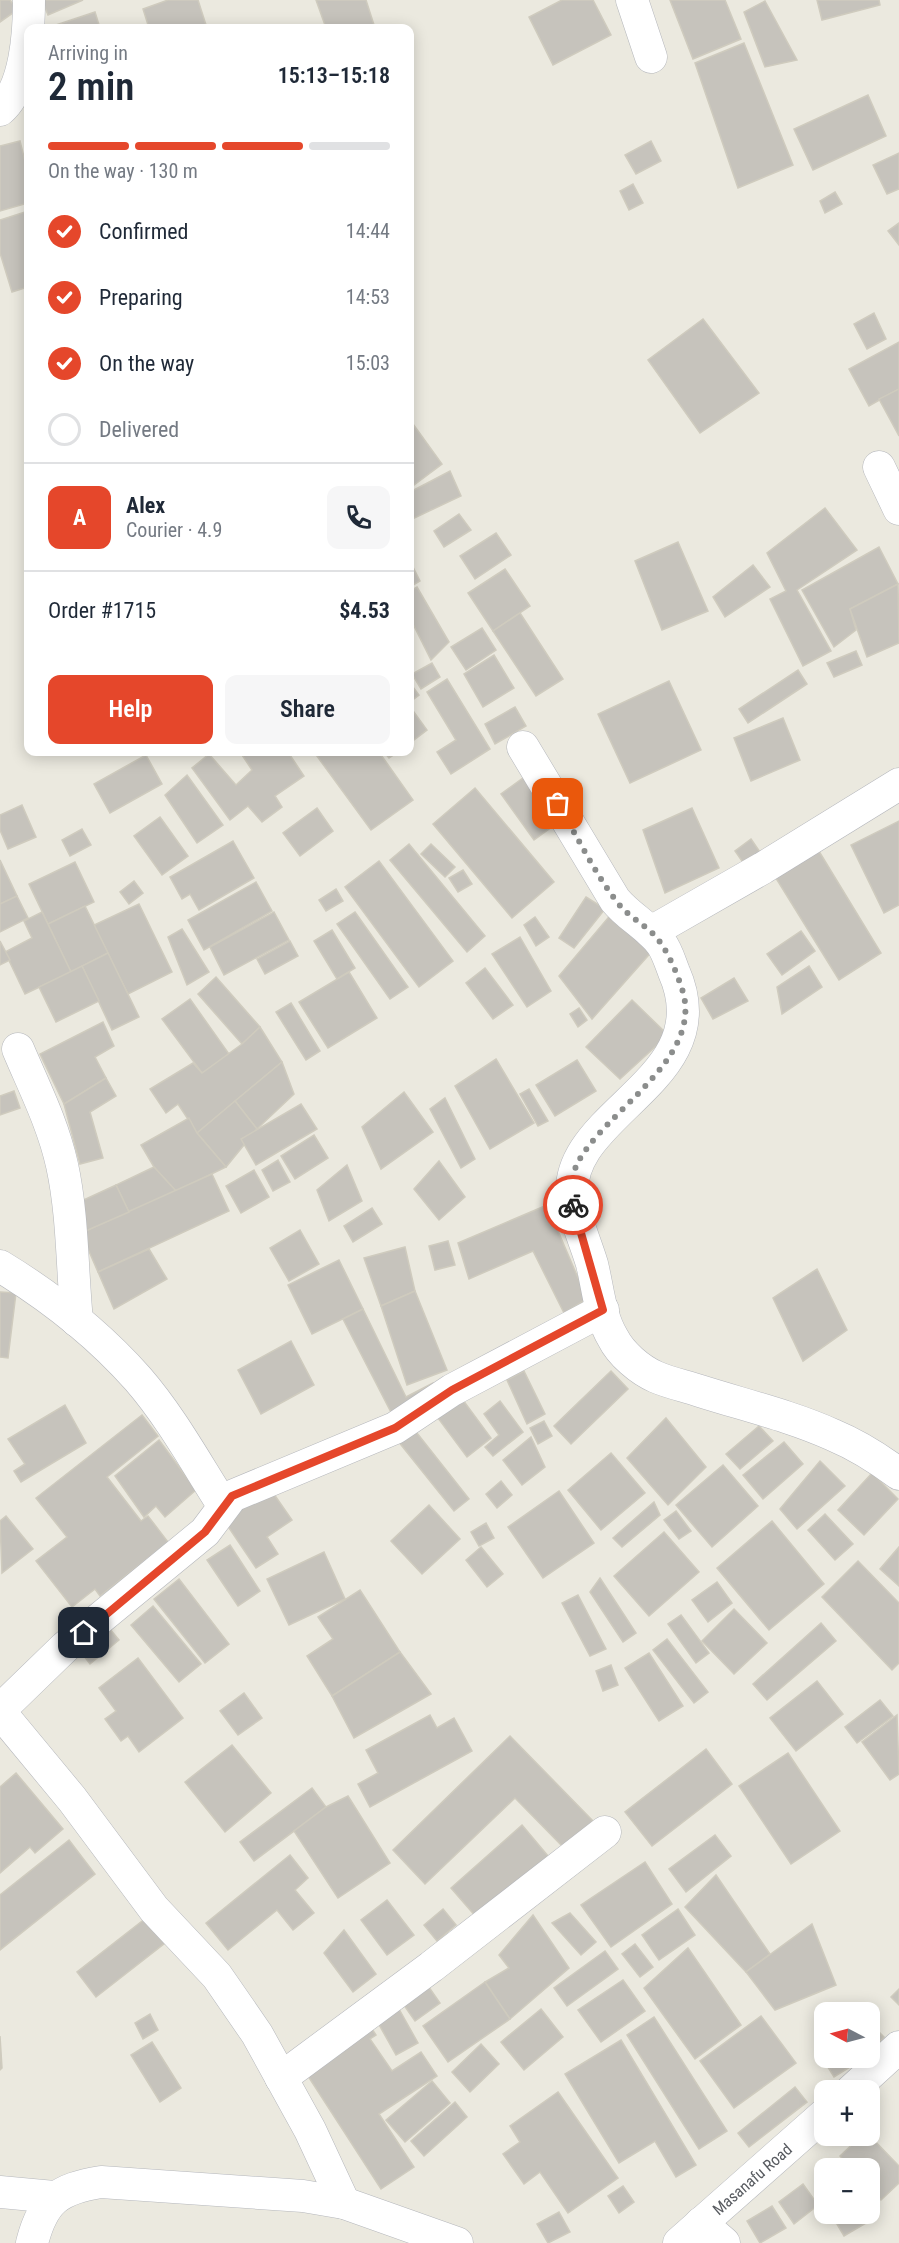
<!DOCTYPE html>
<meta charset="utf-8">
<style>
:root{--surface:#fff;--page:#f6f6f7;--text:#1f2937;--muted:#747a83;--line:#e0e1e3;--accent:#e5472b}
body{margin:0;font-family:"Roboto Condensed",sans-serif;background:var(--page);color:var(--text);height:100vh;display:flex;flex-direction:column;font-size:22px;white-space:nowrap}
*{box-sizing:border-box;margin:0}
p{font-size:20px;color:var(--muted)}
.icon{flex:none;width:33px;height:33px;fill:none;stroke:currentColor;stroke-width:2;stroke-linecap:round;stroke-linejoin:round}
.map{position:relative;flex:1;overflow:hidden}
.details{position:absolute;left:24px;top:24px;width:390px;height:732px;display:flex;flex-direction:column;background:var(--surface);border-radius:12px;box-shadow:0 3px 15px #0003}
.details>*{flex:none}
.needle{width:39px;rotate:276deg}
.tools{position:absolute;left:814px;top:2002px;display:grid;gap:12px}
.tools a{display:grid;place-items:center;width:66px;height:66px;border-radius:12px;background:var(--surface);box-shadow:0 3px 15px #0003;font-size:30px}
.pin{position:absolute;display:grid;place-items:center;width:51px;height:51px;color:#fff;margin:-26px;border-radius:12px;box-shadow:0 3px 9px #0006}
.courier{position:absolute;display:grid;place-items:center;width:60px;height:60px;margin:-30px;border:4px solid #e5472b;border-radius:50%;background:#fff;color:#222;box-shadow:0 2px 8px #0007}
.overview em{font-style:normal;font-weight:600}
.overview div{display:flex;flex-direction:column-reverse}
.overview{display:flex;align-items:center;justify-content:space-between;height:102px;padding:0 24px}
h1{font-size:39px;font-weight:600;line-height:45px}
.bar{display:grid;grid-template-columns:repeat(4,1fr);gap:9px 6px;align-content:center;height:72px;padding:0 24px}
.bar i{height:8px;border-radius:4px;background:var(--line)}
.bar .active{background:var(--accent)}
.bar p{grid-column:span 4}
.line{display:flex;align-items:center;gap:15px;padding:0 24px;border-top:2px solid var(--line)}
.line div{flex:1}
.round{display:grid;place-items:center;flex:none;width:63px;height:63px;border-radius:12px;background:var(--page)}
ol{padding:0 24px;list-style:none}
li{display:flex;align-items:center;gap:18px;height:66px}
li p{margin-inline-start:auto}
li .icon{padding:6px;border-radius:50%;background:var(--accent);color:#fff;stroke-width:4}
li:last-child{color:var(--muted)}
li i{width:33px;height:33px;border:3px solid var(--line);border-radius:50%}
.cta{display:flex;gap:12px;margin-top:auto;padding:12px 24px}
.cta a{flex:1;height:69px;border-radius:12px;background:var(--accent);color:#fff;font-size:24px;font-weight:600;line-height:69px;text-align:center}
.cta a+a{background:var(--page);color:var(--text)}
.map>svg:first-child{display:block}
.building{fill:#c6c3bc;stroke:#cfcbbe;stroke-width:1.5}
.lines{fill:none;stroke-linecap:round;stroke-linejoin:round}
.minor-casing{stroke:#b5b7bc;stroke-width:33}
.minor{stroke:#fff;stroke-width:32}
.done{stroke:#8b8d8c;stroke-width:6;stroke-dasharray:0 10.8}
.route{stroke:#e5472b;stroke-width:8}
.labels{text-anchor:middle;stroke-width:5;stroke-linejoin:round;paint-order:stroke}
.street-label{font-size:16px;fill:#585b60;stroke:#fff}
</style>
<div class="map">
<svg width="899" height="2243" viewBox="0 0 899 2243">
<rect width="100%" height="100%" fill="#ebe9df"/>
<g class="building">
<path d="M0,0H10L17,10L0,22Z"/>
<path d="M42,0H83L48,15Z"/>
<path d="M168,0H198L207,28H149L143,9Z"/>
<path d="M316,0H366L375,28H326Z"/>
<path d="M562,0H593L611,35L553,65L529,17Z"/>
<path d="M670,0H725L741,39L693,59Z"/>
<path d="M817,0H879L880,5L822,20Z"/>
<path d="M765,1L797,60L765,67L744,12Z"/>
<path d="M95,12L100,28H47Z"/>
<path d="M744,43L793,165L738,188L695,63Z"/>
<path d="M868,95L886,136L813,170L794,129Z"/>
<path d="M20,141L28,173V203L0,211V146Z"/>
<path d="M651,141L661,161L636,174L625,155Z"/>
<path d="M899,153V189L887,194L873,165Z"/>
<path d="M633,184L643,203L629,210L620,191Z"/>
<path d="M835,192L842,204L825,213L820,201Z"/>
<path d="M28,211V287L12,292L0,253V220Z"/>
<path d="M899,223V245L888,231Z"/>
<path d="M874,313L886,339L867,349L854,324Z"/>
<path d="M703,319L759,393L700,433L648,360Z"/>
<path d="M899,342V389L869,406L849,369Z"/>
<path d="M899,389V436L879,399Z"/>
<path d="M413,424L442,464L410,488V427Z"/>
<path d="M450,471L461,496L410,520V492Z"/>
<path d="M825,508L857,550L797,590L831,651L803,666L770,599L786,591L767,553Z"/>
<path d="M459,514L471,530L444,547L434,531Z"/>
<path d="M496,533L511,555L475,579L460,556Z"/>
<path d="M678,542L708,611L662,630L635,561Z"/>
<path d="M879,547L898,584L850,609L856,630L834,647L802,590Z"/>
<path d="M410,561L420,581L410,587Z"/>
<path d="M753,565L770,587L725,617L713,597Z"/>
<path d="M505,569L530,606L493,631L468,593Z"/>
<path d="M898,584L899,643L867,657L850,609Z"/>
<path d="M417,587L449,642L431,660L410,618V591Z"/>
<path d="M520,613L563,679L536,696L493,631Z"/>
<path d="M482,628L496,650L466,670L451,647Z"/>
<path d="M856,651L862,665L834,677L827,663Z"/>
<path d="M494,655L514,688L483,707L464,674Z"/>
<path d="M432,663L440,677L421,689L412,674Z"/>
<path d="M798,670L807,684L748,723L739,709Z"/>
<path d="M447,679L490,749L451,774L437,752L456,740L427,692Z"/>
<path d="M669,681L701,750L630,783L598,714Z"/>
<path d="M410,683L419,695L410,702Z"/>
<path d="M515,707L526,726L495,744L485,724Z"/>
<path d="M411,708L427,730L410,743V709Z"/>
<path d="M783,718L800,760L751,781L734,738Z"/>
<path d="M240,752H288L304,776L275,796L282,807L262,822L248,806L230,820L192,768L209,754L236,785L252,770Z"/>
<path d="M314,752H379L413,800L371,830Z"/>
<path d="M384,752H398L389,758Z"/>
<path d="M146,755L162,784L110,813L94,784Z"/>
<path d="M187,775L223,825L197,843L165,795Z"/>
<path d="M527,775L560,821L534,840L501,794Z"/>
<path d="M475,788L554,882L512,918L433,824Z"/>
<path d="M22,805L36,837L8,849L0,830V815Z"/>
<path d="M317,808L333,831L300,856L283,833Z"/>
<path d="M692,808L719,868L665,893L643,830Z"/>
<path d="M160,817L188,856L162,875L134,836Z"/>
<path d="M899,821V905L884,913L851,845Z"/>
<path d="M82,829L91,845L70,856L62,840Z"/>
<path d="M751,839L760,852L744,864L735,851Z"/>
<path d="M233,841L254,878L199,910L190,894L182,899L170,877Z"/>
<path d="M409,844L485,936L467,952L390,860Z"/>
<path d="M431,844L455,867L445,877L421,854Z"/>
<path d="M817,848L881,953L839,980L774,875Z"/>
<path d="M0,860L17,896L0,904Z"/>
<path d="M379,861L453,961L419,987L345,887Z"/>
<path d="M75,862L94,902L48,924L29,884Z"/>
<path d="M463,870L472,884L458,892L449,878Z"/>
<path d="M134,881L143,893L129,904L120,892Z"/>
<path d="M256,882L272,911L204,950L188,920Z"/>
<path d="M336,889L343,901L326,911L319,900Z"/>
<path d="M17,896L28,918L0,932V904Z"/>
<path d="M586,897L605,909L574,948L559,938Z"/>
<path d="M139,904L172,972L128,994L94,925Z"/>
<path d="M85,906L108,953L71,972L48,924Z"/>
<path d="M42,912L71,972L25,994L5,952L32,938L24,921Z"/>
<path d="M274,912L289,940L224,975L210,947Z"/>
<path d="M355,912L408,987L390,999L337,924Z"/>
<path d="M613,912L654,949L592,1019L559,976Z"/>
<path d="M535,917L549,937L536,946L524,925Z"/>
<path d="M182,929L209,972L187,985L168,937Z"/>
<path d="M332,930L355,968L337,979L314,941Z"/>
<path d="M801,931L815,951L782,975L767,954Z"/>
<path d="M520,937L551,991L527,1007L492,954Z"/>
<path d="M0,941L10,960L0,965Z"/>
<path d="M290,941L298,956L265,974L257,959Z"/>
<path d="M108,953L139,1017L112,1030L82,966Z"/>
<path d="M82,966L99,1001L56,1022L39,987Z"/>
<path d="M809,966L822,987L782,1014L777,987Z"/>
<path d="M485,968L513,1005L493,1019L466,983Z"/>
<path d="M349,972L377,1018L328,1048L299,1002Z"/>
<path d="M216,977L260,1027L242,1044L198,994Z"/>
<path d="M734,978L748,1001L713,1019L701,998Z"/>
<path d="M190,999L229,1054L202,1073L162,1019Z"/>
<path d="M632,1000L668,1035L620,1079L586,1047Z"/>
<path d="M291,1003L320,1051L306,1060L276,1012Z"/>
<path d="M579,1008L587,1020L578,1027L570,1014Z"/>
<path d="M103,1022L114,1046L95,1057L106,1078L64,1104L40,1054Z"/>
<path d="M260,1027L282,1062L197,1133L178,1104L166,1113L150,1089L193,1063L202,1073L242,1044Z"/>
<path d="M496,1059L534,1123L490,1149L455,1086Z"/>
<path d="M577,1060L596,1091L555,1116L536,1085Z"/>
<path d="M282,1062L294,1094L257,1129L235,1101Z"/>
<path d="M106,1078L116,1096L90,1112L103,1158L80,1164L64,1104Z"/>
<path d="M529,1089L548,1121L538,1126L520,1094Z"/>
<path d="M14,1091L20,1108L0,1115V1096Z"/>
<path d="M404,1092L433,1132L381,1169L362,1127Z"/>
<path d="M445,1098L475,1159L461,1168L430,1109Z"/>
<path d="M235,1101L257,1129L226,1167L197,1133Z"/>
<path d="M301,1104L317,1129L256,1165L241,1139Z"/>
<path d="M189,1118L197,1133L226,1167L176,1191L154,1167L141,1145Z"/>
<path d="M314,1135L328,1158L295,1179L281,1156Z"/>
<path d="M278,1160L290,1182L273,1191L262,1170Z"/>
<path d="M439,1161L465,1197L439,1220L414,1189Z"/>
<path d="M347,1165L362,1201L329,1221L317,1190Z"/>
<path d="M154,1167L176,1191L129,1212L116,1185Z"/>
<path d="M254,1170L269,1197L241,1213L226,1186Z"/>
<path d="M212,1174L229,1211L98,1272L81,1233Z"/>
<path d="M116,1185L129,1212L81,1233L75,1204Z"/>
<path d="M547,1205L587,1299L564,1313L533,1251L469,1279L458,1243Z"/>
<path d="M372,1208L382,1224L353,1242L344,1226Z"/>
<path d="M300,1230L319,1264L289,1281L270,1248Z"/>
<path d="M448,1241L455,1265L435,1270L429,1246Z"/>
<path d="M405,1247L415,1291L381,1306L364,1258Z"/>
<path d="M149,1249L167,1279L114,1309L98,1272Z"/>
<path d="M339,1260L363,1309L312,1334L288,1285Z"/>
<path d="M817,1269L847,1330L803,1361L773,1298Z"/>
<path d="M415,1291L447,1370L407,1385L381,1306Z"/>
<path d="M0,1292L16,1293L8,1358L0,1357Z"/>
<path d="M363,1309L406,1397L433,1383L440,1396L394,1418L343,1319Z"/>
<path d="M291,1341L314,1385L261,1414L238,1370Z"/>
<path d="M524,1371L545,1414L527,1424L507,1380Z"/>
<path d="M611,1371L628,1389L571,1444L554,1426Z"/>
<path d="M457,1392L491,1438L467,1457L432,1410Z"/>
<path d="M500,1401L523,1432L493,1456L485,1447L499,1435L484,1414Z"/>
<path d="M65,1405L86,1443L21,1482L14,1471L25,1464L8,1439Z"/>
<path d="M142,1415L158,1436L107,1477L141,1521L148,1516L168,1542L100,1596L95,1589L72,1607L36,1561L67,1537L36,1498Z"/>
<path d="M666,1418L706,1467L668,1505L627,1458Z"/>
<path d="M544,1421L552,1436L538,1444L530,1428Z"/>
<path d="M759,1426L773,1441L740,1469L726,1454Z"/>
<path d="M413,1428L469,1499L454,1511L398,1441Z"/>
<path d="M531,1437L545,1467L522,1485L503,1460Z"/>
<path d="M159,1440L196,1490L165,1517L156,1506L144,1517L115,1476Z"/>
<path d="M784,1442L803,1464L763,1499L743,1475Z"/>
<path d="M611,1453L645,1493L601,1530L568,1490Z"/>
<path d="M820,1461L845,1486L797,1529L780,1509Z"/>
<path d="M723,1465L758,1506L712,1547L676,1505Z"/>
<path d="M872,1473L898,1499L864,1535L838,1510Z"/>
<path d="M501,1481L512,1495L497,1508L486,1494Z"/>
<path d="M269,1487L292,1520L267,1537L278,1554L256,1568L223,1519Z"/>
<path d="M559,1491L594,1543L543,1578L508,1527Z"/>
<path d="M654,1502L660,1515L622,1547L613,1538Z"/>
<path d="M429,1505L460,1539L422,1574L391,1541Z"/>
<path d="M676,1511L691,1531L679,1539L664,1520Z"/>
<path d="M825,1514L853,1544L835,1560L808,1530Z"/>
<path d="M6,1516L33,1549L2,1573L0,1521Z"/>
<path d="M772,1521L824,1584L769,1630L717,1568Z"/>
<path d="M486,1523L494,1538L479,1546L471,1532Z"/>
<path d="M664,1532L699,1572L649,1616L614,1576Z"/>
<path d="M230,1545L260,1591L238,1606L207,1560Z"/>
<path d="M481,1547L503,1574L487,1587L466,1560Z"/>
<path d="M899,1547V1586L880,1569Z"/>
<path d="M324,1552L345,1599L289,1625L267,1579Z"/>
<path d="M858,1561L899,1603V1663L892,1670L822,1597Z"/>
<path d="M600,1578L636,1633L623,1642L590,1592Z"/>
<path d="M179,1579L229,1644L205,1663L154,1599Z"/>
<path d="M717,1582L732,1603L708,1622L692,1600Z"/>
<path d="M360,1590L400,1652L332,1696L307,1656L333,1639L318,1617Z"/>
<path d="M578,1595L606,1649L590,1656L562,1603Z"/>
<path d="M153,1606L201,1664L179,1682L131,1625Z"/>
<path d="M734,1609L767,1643L734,1674L702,1641Z"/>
<path d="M681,1615L709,1653L696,1663L668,1624Z"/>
<path d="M821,1623L836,1641L767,1700L753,1684Z"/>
<path d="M109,1628L119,1640L90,1664L81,1652Z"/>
<path d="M667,1639L708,1692L694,1703L653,1650Z"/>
<path d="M400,1652L431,1694L354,1738L332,1696Z"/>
<path d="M649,1653L683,1706L659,1721L625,1668Z"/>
<path d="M138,1658L183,1718L139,1752L128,1736L121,1741L105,1719L116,1711L99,1688Z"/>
<path d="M611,1665L618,1685L603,1691L596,1671Z"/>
<path d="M817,1681L843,1714L796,1751L770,1718Z"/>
<path d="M244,1693L262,1718L238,1735L220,1711Z"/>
<path d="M880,1700L893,1716L857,1743L845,1727Z"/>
<path d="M430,1715L437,1728L454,1718L472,1751L370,1807L358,1784L378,1773L366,1750Z"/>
<path d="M897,1715L899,1774L890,1780L862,1742Z"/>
<path d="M510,1736L593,1821L564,1848L515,1798L425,1884L393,1850Z"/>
<path d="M232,1745L271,1793L225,1832L185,1782Z"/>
<path d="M706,1749L732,1784L652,1846L625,1812Z"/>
<path d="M788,1753L840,1831L791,1864L739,1786Z"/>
<path d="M16,1773L63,1829L35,1853L30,1847L0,1873V1787Z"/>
<path d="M312,1788L326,1807L254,1861L240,1842Z"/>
<path d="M348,1796L390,1863L338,1898L294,1831L326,1807Z"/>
<path d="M522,1825L548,1856L477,1918L451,1888Z"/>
<path d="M715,1835L731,1856L686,1892L669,1869Z"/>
<path d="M69,1840L95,1874L0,1950V1895Z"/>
<path d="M290,1855L308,1878L295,1890L314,1913L293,1930L277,1910L228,1950L206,1923Z"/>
<path d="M645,1862L672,1904L611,1947L581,1905Z"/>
<path d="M716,1875L770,1954L746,1972L685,1907Z"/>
<path d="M387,1900L414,1935L387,1955L361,1920Z"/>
<path d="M443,1909L456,1925L437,1941L424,1925Z"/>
<path d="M678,1909L695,1935L659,1960L642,1935Z"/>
<path d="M570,1913L596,1942L581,1955L552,1923Z"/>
<path d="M533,1915L569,1968L510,2019L485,1982L509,1968L499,1955Z"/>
<path d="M146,1918L165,1943L96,1997L77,1972Z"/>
<path d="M812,1924L836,1985L775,2010L746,1972Z"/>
<path d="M344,1930L376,1974L353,1992L324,1953Z"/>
<path d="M635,1944L653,1967L640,1977L622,1954Z"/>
<path d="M688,1948L741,2025L695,2059L644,1988Z"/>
<path d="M605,1951L618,1969L567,2006L554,1988Z"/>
<path d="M623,1980L645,2011L601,2042L578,2010Z"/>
<path d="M485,1982L510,2019L448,2062L423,2026Z"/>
<path d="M426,1983L440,2003L415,2021L401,2001Z"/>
<path d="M899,1989V2005L891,1997Z"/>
<path d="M399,2009L418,2043L396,2055L377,2021Z"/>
<path d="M541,2009L563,2037L524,2070L501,2042Z"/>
<path d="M150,2014L158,2030L143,2039L135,2023Z"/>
<path d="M761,2016L796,2063L734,2108L700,2061Z"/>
<path d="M654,2017L727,2131L699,2149L627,2035Z"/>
<path d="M870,2023L884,2037L877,2045L870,2039Z"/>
<path d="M372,2029L376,2035L370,2039L392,2071L421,2052L437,2076L379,2114L414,2167L381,2189L306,2073Z"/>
<path d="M0,2036L2,2068L0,2070Z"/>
<path d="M621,2040L696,2165L676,2177L655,2141L619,2163L565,2074Z"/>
<path d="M152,2042L181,2088L160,2102L131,2055Z"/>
<path d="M481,2044L499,2064L470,2092L452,2072Z"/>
<path d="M825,2058H855L858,2062L834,2077L823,2059Z"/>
<path d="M432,2081L450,2103L405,2142L386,2120Z"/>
<path d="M795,2087L807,2102L749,2147L738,2133Z"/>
<path d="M558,2092L618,2178L568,2213L540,2172L524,2184L503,2154L520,2142L510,2126Z"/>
<path d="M455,2102L467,2117L424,2156L411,2141Z"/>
<path d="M861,2136H870L899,2166V2183L881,2200L870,2188V2169H852L840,2156Z"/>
<path d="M803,2184L818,2205L794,2224L779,2202Z"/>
<path d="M623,2186L634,2202L619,2213L608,2196Z"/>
<path d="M825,2191V2204L819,2195Z"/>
<path d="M870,2203L878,2216L844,2236L831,2214H870Z"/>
<path d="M772,2206L786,2228L760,2243L747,2221Z"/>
<path d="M559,2212L570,2232L548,2243L537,2224Z"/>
</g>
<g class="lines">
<g class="minor-casing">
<g id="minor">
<path d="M632,0L651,57"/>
<path d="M0,110C26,88 29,32 29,0"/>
<path d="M879,467L899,509"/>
<path d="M523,747L615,900C629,917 648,926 661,943C667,951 670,962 674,972C723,1083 556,1113 573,1204C577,1224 586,1244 592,1264C598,1288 600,1317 613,1338C621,1354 640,1370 656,1377C670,1383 685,1386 700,1391C744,1405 791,1416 833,1435C857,1445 879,1459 899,1474"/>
<path d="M651,932L763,868L899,784"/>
<path d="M18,1049C34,1087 53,1124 62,1165C73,1215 72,1270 77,1321"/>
<path d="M0,1266C51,1297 99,1335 138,1379C171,1417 196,1463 223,1505"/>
<path d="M0,1710L65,1647L205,1532L232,1496L395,1428L452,1390L603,1310"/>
<path d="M0,1712L72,1799L154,1909L217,1976L257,2034L310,2130L344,2203"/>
<path d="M281,2078L431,1967L605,1832"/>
<path d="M851,2091L899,2047"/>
<path d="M0,2192L54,2197"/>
<path d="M701,2223L724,2243"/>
<path d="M32,2243C43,2200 58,2189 101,2182L303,2196L344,2203L457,2243"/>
<path d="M679,2243L825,2114"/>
</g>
</g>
<use href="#minor" class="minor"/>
</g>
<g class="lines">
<path class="done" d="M558,804C577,836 594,872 617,902C627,915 639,921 651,932C666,945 677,973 683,992C702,1061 604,1111 577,1164C571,1177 572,1192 573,1205"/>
<path class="route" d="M84,1633L205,1532L232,1496L395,1428L452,1390L603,1310L573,1205"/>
</g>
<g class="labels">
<g class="street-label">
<text transform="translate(752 2179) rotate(-41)" y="6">Masanafu Road</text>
</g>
</g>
</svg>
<div class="tools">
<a><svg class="needle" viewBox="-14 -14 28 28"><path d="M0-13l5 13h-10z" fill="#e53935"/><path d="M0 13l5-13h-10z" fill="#747a83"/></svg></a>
<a>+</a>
<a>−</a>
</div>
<div class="pin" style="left:558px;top:804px;background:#ea580c"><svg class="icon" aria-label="bag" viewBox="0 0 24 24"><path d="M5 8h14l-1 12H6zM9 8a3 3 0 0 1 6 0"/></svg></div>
<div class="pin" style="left:84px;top:1633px;background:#1f2937"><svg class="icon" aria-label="home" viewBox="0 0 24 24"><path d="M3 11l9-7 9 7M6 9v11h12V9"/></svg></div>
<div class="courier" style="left:573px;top:1205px"><svg class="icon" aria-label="bike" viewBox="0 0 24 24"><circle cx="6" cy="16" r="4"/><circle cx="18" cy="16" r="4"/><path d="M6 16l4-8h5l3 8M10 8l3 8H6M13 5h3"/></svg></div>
<section class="details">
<div class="overview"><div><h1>2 min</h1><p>Arriving in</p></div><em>15:13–15:18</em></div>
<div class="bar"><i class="active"></i><i class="active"></i><i class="active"></i><i></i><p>On the way · 130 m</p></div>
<ol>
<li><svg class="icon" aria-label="check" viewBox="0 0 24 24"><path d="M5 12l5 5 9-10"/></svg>Confirmed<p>14:44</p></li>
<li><svg class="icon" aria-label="check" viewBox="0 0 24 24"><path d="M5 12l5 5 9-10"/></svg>Preparing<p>14:53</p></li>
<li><svg class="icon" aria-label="check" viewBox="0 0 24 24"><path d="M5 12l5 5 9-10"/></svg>On the way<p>15:03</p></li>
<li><i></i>Delivered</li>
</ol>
<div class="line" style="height:108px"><b class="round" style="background:var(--accent);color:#fff">A</b><div><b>Alex</b><p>Courier · 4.9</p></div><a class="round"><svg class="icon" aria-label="phone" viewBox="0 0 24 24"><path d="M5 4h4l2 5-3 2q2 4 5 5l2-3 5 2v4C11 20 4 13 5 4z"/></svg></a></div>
<div class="line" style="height:78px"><div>Order #1715</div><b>$4.53</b></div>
<div class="cta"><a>Help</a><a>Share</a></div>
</section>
</div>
